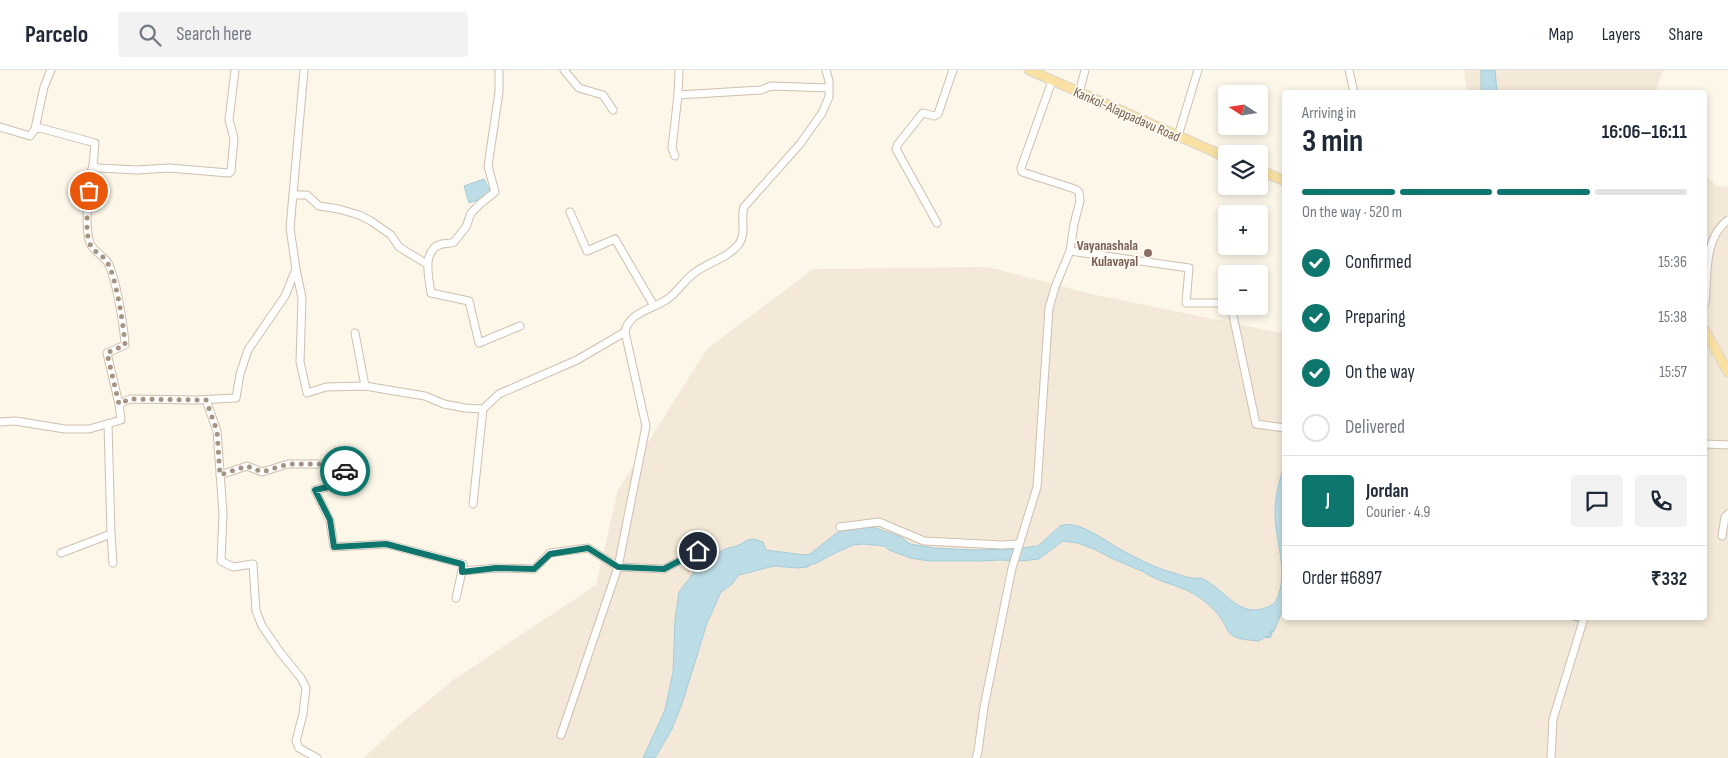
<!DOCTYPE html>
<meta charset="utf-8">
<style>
:root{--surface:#fff;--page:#f2f2f3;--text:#1f2937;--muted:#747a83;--line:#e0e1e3;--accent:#0f766e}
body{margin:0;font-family:"Sofia Sans Condensed",sans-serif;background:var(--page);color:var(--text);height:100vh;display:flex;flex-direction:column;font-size:19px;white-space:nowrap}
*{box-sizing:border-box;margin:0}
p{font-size:16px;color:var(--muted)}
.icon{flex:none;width:28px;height:28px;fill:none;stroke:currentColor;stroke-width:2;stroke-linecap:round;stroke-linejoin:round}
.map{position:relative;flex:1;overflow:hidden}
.drawer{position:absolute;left:1282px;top:20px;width:425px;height:530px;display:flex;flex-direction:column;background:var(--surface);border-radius:5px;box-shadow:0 2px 8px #0003}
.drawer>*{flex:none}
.needle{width:32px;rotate:282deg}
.tools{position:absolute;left:1218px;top:15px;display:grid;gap:10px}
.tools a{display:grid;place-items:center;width:50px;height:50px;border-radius:5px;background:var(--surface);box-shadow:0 2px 8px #0003;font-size:25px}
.pin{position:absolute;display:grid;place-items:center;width:42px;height:42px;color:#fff;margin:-21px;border:2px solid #fff;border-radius:50%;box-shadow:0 1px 5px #0007}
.courier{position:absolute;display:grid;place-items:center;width:50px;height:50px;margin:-25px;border:4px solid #0f766e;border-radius:50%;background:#fff;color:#222;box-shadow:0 1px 6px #0007}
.headline em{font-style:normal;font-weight:700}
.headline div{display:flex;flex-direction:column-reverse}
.headline{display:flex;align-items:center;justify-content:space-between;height:85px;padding:0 20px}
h1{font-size:32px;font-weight:700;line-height:38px}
.bar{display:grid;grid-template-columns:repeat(4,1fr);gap:8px 5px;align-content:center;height:60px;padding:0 20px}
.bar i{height:6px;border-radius:4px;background:var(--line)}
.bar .active{background:var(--accent)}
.bar p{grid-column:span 4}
.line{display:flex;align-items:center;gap:12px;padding:0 20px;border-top:1px solid var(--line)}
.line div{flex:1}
.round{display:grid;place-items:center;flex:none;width:52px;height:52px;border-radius:5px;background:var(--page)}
ol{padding:0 20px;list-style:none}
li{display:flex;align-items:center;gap:15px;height:55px}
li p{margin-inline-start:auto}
li .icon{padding:5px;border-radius:50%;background:var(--accent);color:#fff;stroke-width:4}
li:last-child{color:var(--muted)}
li i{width:28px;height:28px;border:2px solid var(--line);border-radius:50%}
header{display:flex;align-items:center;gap:30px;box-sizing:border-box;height:70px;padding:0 25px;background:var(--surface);border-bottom:1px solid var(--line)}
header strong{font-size:24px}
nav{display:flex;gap:28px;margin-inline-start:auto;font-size:18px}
.search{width:350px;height:45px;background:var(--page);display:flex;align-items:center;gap:12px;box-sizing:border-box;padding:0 18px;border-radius:5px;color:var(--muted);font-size:19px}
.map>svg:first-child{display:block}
.residential{fill:#f4e9d8}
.water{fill:#bddde6;stroke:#a4ccd8}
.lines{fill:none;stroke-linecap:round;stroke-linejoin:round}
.stream{stroke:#a4ccd8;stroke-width:2}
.minor-casing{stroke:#cfbfae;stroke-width:9}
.major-casing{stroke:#dcd5d0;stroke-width:11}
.minor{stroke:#fff;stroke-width:7}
.major{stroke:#f9e1a3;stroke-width:9}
.done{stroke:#a69483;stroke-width:5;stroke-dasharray:0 9}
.route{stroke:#0f766e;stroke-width:6}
.education-dot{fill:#8d6e63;stroke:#fffaf0;stroke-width:2}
.labels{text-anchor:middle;stroke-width:4;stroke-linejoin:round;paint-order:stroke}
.street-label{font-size:14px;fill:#775f4c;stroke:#fffaf0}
.education-label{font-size:14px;font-weight:bold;fill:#785e54;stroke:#fffaf0;text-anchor:end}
</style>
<header>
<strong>Parcelo</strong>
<div class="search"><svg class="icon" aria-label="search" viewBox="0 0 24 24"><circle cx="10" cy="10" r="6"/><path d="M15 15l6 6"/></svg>Search here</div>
<nav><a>Map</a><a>Layers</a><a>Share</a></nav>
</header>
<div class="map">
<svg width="1728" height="688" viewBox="0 0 1728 688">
<rect width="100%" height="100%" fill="#fcf7e9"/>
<g class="residential">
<path d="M1464,0H1663L1656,22H1467Z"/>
<path d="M1705,104L1717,116L1728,117V688H364L394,659L453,610L596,515L618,420L707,279L813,199L988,197L1091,224L1282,263L1285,261V548H1705Z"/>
</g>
<g class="water">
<path d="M1481,0H1495L1497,22H1481Z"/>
<path d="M484,109L492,125L469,133L464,116Z"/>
<path d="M1285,393V534L1274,561L1259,571C1251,570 1240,570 1233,566C1227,562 1226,556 1222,550C1217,542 1208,533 1200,528C1183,515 1161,514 1144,502L1111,488L1096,480L1078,473L1063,471L1039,489L1021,491L1000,490L981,491H929L910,488L889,480L884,476L863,474L853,475L831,485L817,493L812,494L807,497L798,498L774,496L739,505L731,515L721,522L707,553L683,631L672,659L655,688H643L665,640L673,602L675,550L679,522L695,501L704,492L725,479L737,476L748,470L754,469L763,472L766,480L804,485L810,484L838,462L854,459L873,457L901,467L910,474L934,478L974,480L1015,479L1038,476L1060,456C1077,449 1104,470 1118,478C1136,488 1155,498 1174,503C1180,505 1186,507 1192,508C1196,509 1200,507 1203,509C1225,519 1238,548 1265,538C1270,536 1275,534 1277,529C1289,501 1275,470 1275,442C1275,426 1280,408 1285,393Z"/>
</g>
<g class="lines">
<g class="stream">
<path d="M1568,548L1578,551"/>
<path d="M1266,567H1270L1272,561"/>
</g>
<g class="minor-casing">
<g id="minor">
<path d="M499,0V22L488,96L495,122L480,134L471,143L466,157L454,172C450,174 447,173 442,174C421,179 429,209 431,223L469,231L479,273L520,256"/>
<path d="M564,0L579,18L603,25L613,40"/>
<path d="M679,0L678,25L761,20L771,16L829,18"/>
<path d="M1349,0L1354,22"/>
<path d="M1079,23L1085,0"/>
<path d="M0,57L30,66L35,59L40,58L88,71L95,73L93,96L98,98L137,100L169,98L229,103L231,101L234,68L229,50L235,0"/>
<path d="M35,59L44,17L51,0"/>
<path d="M1178,66L1198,0"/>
<path d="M675,86L672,78L678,25"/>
<path d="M93,96L90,104C89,124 84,155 90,173C93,181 103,185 108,193C116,208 124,256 125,275L107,283L119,334"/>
<path d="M294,125H307L319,136L339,139L359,145L371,151L391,165L399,177L427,194"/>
<path d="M570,142L587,181L615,169L654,236"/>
<path d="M937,153L896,79L898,74L921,45L923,43L934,46L938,44L953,0"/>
<path d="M1070,181L1189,198L1186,233H1226"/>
<path d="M296,199L302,228L300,292L307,323L326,317L365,316L425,326L444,334L465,338L483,339L499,324L577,290L625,262C629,241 655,239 669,228C679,220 686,208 697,201C710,192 729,187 739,174C747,162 740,149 744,137L800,74L822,43L829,27V11L826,0"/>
<path d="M1705,233C1708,206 1703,168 1728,150"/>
<path d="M1231,236L1256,354L1285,358"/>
<path d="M355,263L365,316"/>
<path d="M206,330L217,361L223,443L221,491L233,497L253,494L256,541L262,556L280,582L301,608L306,618L303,644L296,671L299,678L317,688"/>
<path d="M0,352L15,351L65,359H89L121,350L119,334L130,329L196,330L236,328L240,304L248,280L285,226L296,199L290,158L304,0"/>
<path d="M108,354L111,464L113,493"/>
<path d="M1705,374L1728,375"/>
<path d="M220,405L247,396L262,402L288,394H333L358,410L315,420L330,451L334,477L386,474L463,494L462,501"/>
<path d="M473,434L483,339"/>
<path d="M840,457L879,452L924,471L1002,475L1019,474"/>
<path d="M1722,466L1725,447L1728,444"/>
<path d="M61,483L111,464"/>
<path d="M456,528L462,501L497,498L534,499L550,483L588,478L618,497L664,499L698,481"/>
<path d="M561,665L618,497L646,356L625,262"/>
<path d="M976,688L978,681L984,637L1012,498L1037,417L1049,238L1055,217L1070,181L1074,154L1080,131L1079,122L1075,119L1022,102L1021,98L1052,11"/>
<path d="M1551,688L1553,649L1584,548"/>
</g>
</g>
<g class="major-casing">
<g id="major">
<path d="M1029,0L1226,87"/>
<path d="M1259,100L1285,111"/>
<path d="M1705,261L1728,302"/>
</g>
</g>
<use href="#minor" class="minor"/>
<use href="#major" class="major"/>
</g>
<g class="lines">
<path class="done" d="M89,121C88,135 84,164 91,176C94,182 103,185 107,192C116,206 124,257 125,275L107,283L119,334L130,329L206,330L217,361L220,405L247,396L262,402L288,394H333L345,401"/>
<path class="route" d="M345,401L358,410L315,420L330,450L334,477L386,474L462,494V502L496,498L534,499L550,484L588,478L618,497L664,499L698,481"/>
</g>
<circle class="education-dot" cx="1148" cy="183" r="5"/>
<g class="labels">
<g class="street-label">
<text transform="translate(1127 44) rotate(24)" y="5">Kankol-Alappadavu Road</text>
</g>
<g class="education-label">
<text x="1138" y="180">Vayanashala<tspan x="1138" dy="16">Kulavayal</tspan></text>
</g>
</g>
</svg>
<div class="tools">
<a><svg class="needle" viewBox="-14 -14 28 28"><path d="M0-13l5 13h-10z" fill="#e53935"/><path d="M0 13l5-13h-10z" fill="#747a83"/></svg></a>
<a><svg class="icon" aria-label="layers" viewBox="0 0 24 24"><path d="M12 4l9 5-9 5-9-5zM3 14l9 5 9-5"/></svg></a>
<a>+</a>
<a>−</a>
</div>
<div class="pin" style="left:89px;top:121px;background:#ea580c"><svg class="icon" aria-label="bag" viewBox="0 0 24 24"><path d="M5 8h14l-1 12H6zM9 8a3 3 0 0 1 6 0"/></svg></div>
<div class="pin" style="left:698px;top:481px;background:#1f2937"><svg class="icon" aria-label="home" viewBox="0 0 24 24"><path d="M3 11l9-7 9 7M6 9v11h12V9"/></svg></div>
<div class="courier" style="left:345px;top:401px"><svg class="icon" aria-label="car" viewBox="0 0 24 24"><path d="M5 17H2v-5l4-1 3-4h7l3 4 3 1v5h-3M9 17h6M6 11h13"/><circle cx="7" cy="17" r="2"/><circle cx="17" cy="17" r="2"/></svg></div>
<section class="drawer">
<div class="headline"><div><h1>3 min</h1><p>Arriving in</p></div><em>16:06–16:11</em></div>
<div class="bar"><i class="active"></i><i class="active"></i><i class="active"></i><i></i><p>On the way · 520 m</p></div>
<ol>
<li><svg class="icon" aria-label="check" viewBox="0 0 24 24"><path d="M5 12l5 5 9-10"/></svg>Confirmed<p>15:36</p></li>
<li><svg class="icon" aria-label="check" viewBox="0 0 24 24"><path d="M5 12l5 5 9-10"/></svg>Preparing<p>15:38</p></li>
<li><svg class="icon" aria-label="check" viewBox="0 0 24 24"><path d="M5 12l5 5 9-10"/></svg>On the way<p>15:57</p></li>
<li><i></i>Delivered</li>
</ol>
<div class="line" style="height:90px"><b class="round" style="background:var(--accent);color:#fff">J</b><div><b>Jordan</b><p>Courier · 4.9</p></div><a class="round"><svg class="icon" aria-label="chat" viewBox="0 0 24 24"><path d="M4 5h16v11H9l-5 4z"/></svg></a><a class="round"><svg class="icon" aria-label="phone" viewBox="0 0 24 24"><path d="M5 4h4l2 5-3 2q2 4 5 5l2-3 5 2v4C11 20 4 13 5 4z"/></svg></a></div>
<div class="line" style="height:65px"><div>Order #6897</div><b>₹332</b></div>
</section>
</div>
